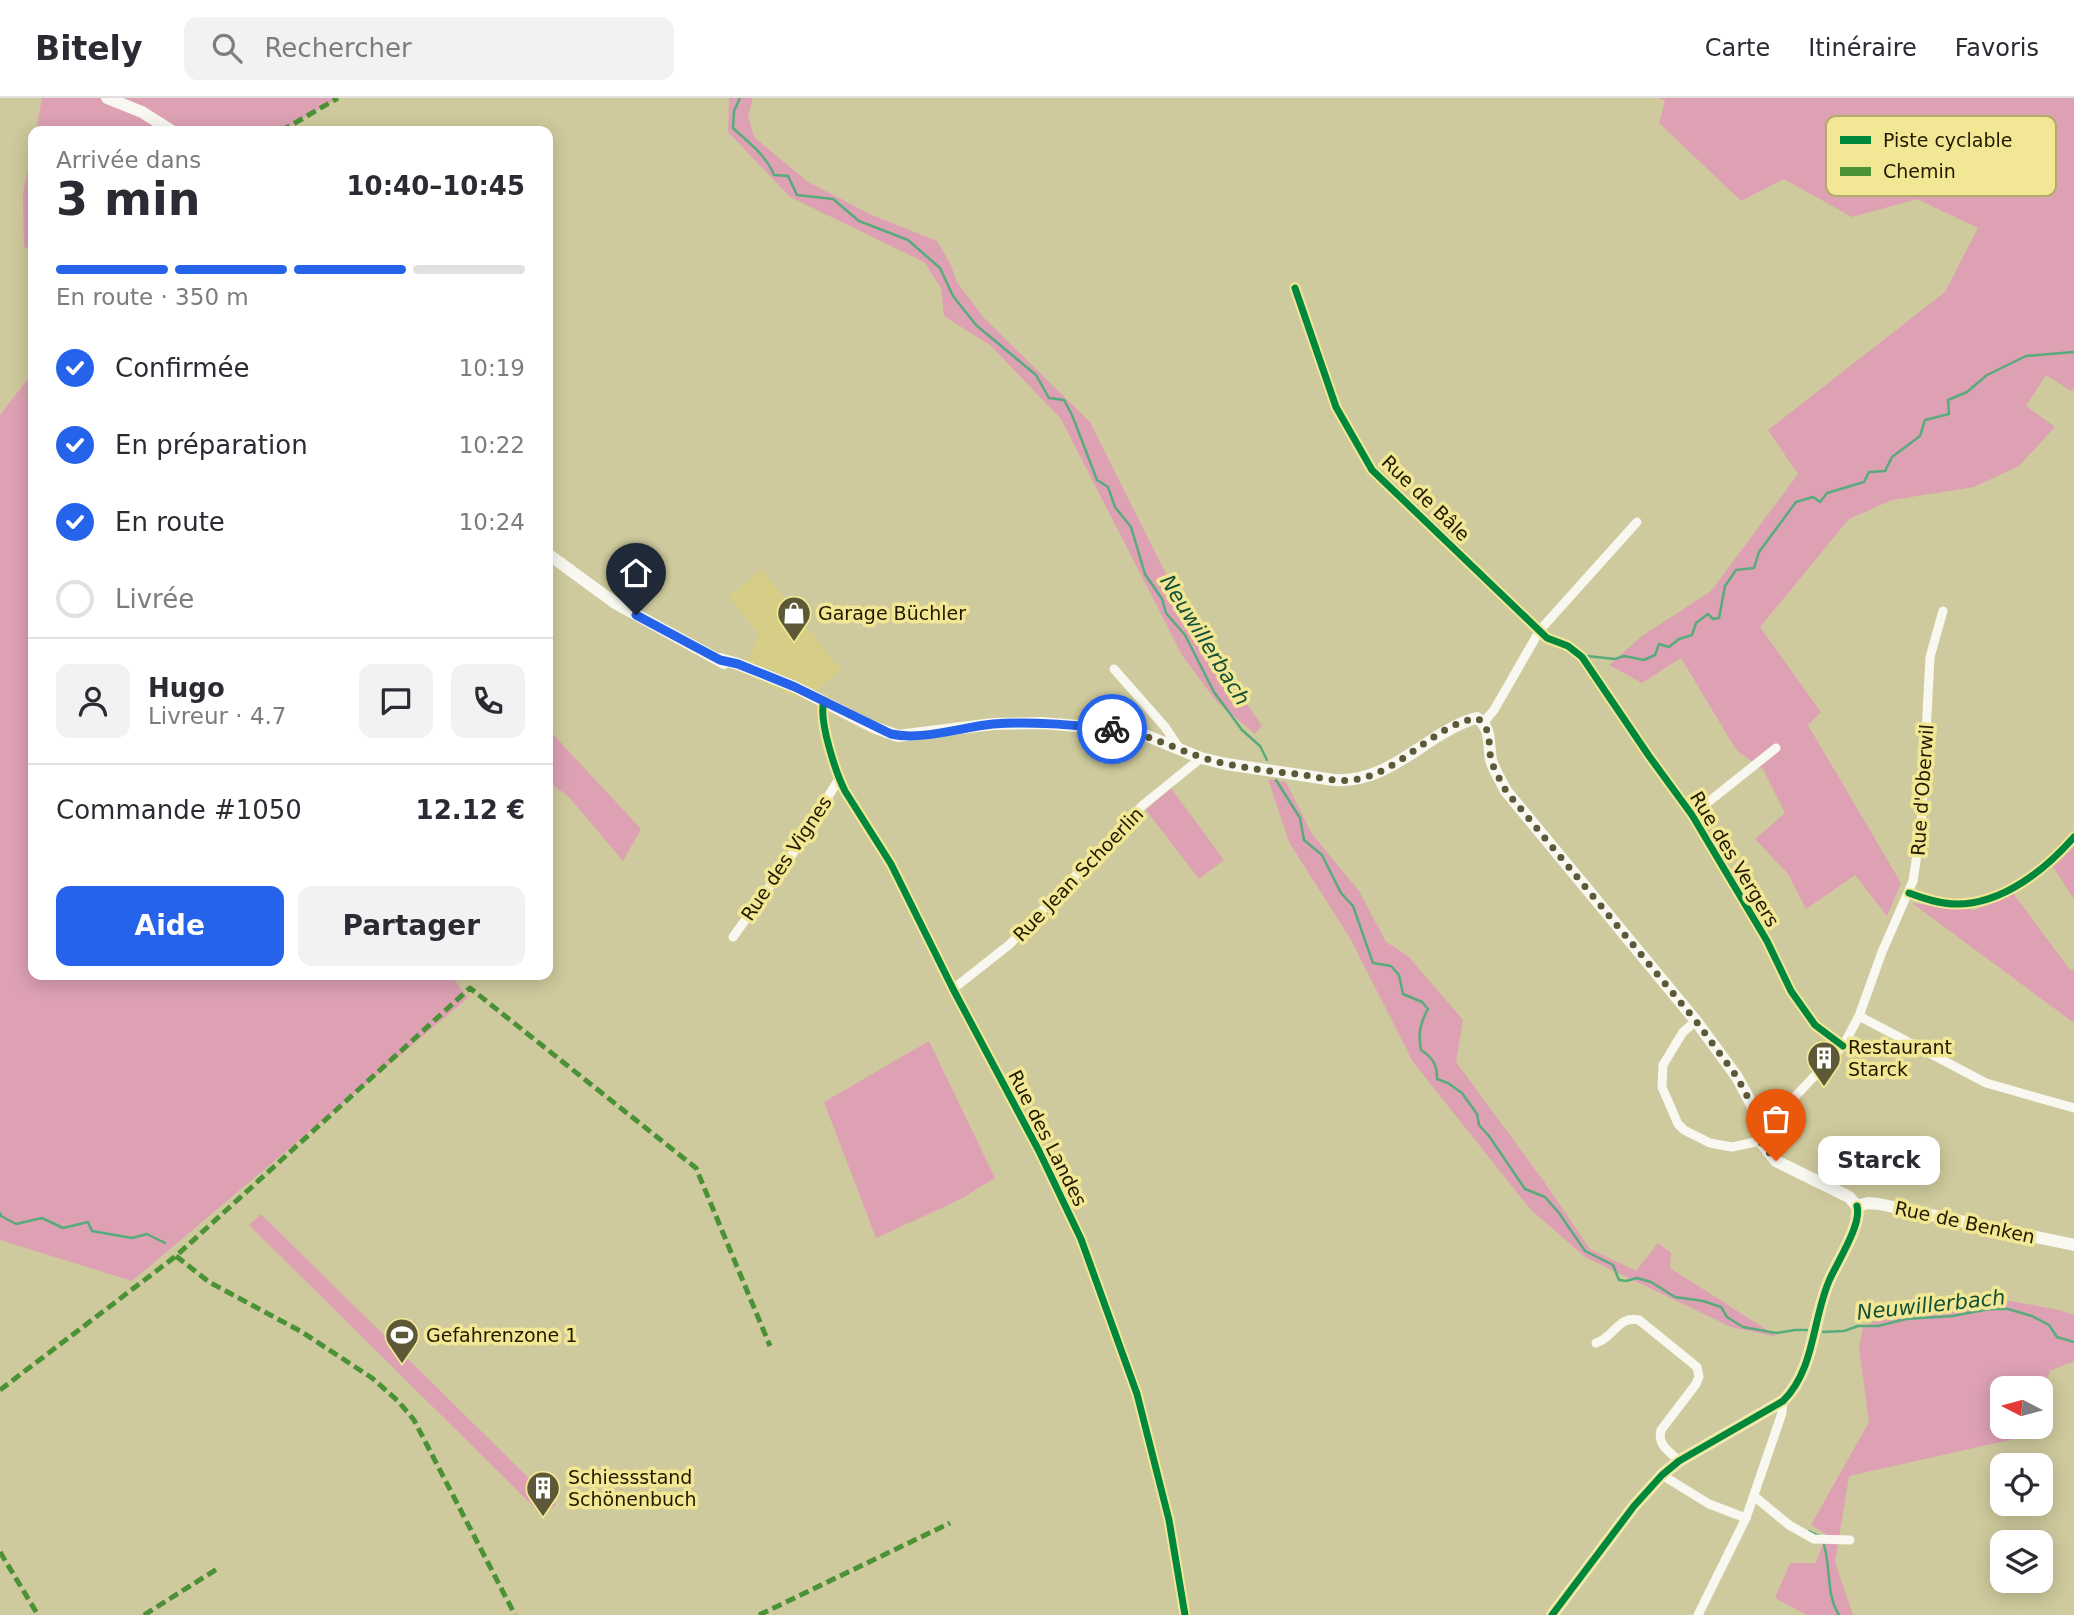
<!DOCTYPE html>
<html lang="fr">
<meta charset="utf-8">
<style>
:root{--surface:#fff;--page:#f2f2f3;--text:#2b2b33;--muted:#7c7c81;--line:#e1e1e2;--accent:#2563eb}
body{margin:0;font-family:"DejaVu Sans",sans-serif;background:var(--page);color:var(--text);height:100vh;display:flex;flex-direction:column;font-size:26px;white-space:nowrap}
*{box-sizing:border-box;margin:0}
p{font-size:23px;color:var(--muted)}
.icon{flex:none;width:38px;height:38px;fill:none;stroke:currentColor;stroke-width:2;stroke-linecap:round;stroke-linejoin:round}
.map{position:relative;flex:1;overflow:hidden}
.details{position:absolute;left:28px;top:28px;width:525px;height:854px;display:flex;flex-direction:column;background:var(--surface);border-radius:14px;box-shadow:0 4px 18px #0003}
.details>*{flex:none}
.needle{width:46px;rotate:276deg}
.tools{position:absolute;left:1990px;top:1278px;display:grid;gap:14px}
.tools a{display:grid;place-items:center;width:63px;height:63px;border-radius:14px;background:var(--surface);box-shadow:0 4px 18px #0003;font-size:35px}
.pin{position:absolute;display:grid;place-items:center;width:60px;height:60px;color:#fff;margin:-72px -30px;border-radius:50% 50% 50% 0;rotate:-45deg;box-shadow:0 0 7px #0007}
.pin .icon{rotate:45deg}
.courier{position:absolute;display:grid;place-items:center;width:70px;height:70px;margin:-35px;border:5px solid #2563eb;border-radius:50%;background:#fff;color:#222;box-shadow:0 2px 9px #0007}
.bubble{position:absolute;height:49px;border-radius:14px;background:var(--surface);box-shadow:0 4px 18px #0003;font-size:23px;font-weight:700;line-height:49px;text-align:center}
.summary em{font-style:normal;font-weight:700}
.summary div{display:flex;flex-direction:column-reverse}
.summary{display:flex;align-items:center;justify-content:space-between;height:119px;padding:0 28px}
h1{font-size:46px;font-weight:700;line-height:52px}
.bar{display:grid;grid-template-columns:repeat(4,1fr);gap:10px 7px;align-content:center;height:84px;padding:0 28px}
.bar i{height:9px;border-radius:5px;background:var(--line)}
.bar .active{background:var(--accent)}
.bar p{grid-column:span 4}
.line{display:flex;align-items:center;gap:18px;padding:0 28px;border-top:2px solid var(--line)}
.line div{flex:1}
.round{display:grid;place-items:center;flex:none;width:74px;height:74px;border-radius:14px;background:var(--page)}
ol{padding:0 28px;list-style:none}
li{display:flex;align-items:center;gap:21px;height:77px}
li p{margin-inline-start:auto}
li .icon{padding:7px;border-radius:50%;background:var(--accent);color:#fff;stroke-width:4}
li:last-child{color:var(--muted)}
li i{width:38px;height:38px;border:4px solid var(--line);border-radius:50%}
.action{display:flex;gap:14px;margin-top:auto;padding:14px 28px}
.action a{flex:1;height:80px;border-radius:14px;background:var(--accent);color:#fff;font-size:28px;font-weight:700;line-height:80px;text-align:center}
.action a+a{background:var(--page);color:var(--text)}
header{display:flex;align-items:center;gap:42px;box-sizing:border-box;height:98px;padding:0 35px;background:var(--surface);border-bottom:2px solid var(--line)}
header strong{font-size:33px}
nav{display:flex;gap:38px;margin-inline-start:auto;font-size:24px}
.search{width:490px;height:63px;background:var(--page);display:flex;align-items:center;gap:18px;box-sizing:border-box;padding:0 24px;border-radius:14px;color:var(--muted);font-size:26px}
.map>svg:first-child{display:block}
.built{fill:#d6cd86}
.green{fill:#dda1b3}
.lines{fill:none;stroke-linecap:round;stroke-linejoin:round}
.stream{stroke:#57ab7d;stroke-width:2.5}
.street{stroke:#f8f7f0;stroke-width:9}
.secondary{stroke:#f8f7f0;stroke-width:12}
.quiet{stroke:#4a9235;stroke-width:5;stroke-dasharray:10 5;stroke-linecap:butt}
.cycleway-casing{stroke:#f2e794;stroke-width:11}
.cycleway{stroke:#00873e;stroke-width:7}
.done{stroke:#5d5837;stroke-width:7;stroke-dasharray:0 12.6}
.route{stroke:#2563eb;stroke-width:9}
.labels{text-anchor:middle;stroke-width:7;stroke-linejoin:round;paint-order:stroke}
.street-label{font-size:19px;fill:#201b00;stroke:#f2e794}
.poi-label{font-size:19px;fill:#201b00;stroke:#f2e794;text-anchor:start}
.water-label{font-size:21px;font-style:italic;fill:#125037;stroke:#f2e794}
.key{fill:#f2e794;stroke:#b3aa68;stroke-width:2}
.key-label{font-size:19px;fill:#201b00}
</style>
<header>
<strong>Bitely</strong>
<div class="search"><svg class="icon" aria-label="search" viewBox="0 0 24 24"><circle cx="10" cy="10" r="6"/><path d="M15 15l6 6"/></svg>Rechercher</div>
<nav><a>Carte</a><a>Itinéraire</a><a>Favoris</a></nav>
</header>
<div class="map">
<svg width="2074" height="1517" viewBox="0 0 2074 1517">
<rect width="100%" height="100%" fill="#cfca9d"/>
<path class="built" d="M762,471L840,572L805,603L742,575L759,536L729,499Z"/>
<g class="green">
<path d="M42,0H338L281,33H36Z"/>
<path d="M729,0H753L748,18L754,39L808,84L872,117L937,143L950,165L957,184L983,219L1090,324L1168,480L1227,576L1262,628L1255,636L1216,603L1182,557L1061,321L991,248L944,218L941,190L924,164L790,99L728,34Z"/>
<path d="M1659,0H2074V290L2071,293L2046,277L2026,308L2055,329L2019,368L1974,389L1892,402L1849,421L1760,529L1821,614L1808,627L1901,785L1887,818L1855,777L1806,811L1788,776L1755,741L1785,715L1763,671L1737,653L1681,560L1642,585L1609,567L1642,538L1711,493L1798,376L1768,332L1945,194L1978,130L1917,101L1852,119L1784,81L1741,103L1659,25L1665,3Z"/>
<path d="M33,45V157L24,148L23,96Z"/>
<path d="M33,274V877H451L468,900L132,1183L0,1142V317Z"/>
<path d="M548,631L641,731L623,763L569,699L548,683Z"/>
<path d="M1268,681L1286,684L1312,736L1359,793L1386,844L1408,858L1463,922L1456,964L1543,1082L1590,1151L1636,1173L1658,1145L1671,1155L1670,1170L1778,1239L1731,1229L1585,1159L1530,1111L1413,964L1351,842L1289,744Z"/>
<path d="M1171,690L1224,762L1199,781L1146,712Z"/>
<path d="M2074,749V801L2053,769Z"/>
<path d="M2013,795L2070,872L2074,871V925L1912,805L1975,812Z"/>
<path d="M929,943L995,1080L959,1102L876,1140L824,1004Z"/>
<path d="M261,1116L556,1407L540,1415L249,1127Z"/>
<path d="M1971,1196L2055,1211L2074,1217V1263L2050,1273L2042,1298L2040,1290H2002V1328H2015L2014,1341L1849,1378L1835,1464L1853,1517H1807L1775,1500L1790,1465H1816L1826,1436L1811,1427L1869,1324L1859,1249L1863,1229L1903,1210Z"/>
</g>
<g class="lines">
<g class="stream">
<path d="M740,0L734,13L733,30C748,44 767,58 774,77L788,78L797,97L833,101L859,123L908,142L940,170L953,198L976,227L1036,277L1049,300L1064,302L1072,317L1097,382L1108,389L1115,409L1131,429L1145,476L1162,501L1166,515L1185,537L1214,594L1242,632L1260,648L1267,662"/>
<path d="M1587,558L1615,561L1624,558L1644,562L1655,557L1659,546L1669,549L1679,541L1692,537L1696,525L1708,516L1713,521L1719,520L1725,488L1736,472L1754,470L1759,454L1796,404L1813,399L1820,404L1827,395L1864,384L1869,374L1885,373L1892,359L1920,338L1925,322L1949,316L1948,302L1967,294L1987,277L2026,258L2074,254"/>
<path d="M1276,682L1300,720L1304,742L1322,757L1341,795L1353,808L1373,865L1391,868L1399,877L1403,896L1422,904L1428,911C1420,925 1418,936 1421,952C1433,960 1437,966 1437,981L1448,985L1462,995L1477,1016L1479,1027L1489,1038L1525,1091L1545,1099L1559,1115L1585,1153L1613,1167L1619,1182L1626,1183L1637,1180L1651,1184L1675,1199L1703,1203L1721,1209L1727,1219L1743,1229L1776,1235L1795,1232H1807"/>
<path d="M0,1115L1,1118L16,1126L42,1120L63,1130L88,1124L92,1133L132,1140L147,1136L165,1145"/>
<path d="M1823,1234L1844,1233L1858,1228H1878L1906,1221L1953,1218L1989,1211H2008L2032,1218L2049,1227L2057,1239L2074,1244"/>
<path d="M1809,1433L1819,1438"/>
<path d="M1824,1447C1831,1470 1826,1497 1839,1517"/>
</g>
<g class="street">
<path d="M1295,190L1336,309L1372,372L1547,540L1568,548L1582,559L1649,658L1692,717L1767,843L1791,893L1815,927L1843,948"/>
<path d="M1114,571L1165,629L1179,650"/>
<path d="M824,603C818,622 836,675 845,693L891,766L953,891L1039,1053L1081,1141L1137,1296L1169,1422L1185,1517"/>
<path d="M1483,625L1494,612L1540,532L1637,424"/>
<path d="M1692,717L1776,650"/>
<path d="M1909,795C1925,801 1940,806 1957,806C2003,806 2046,771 2074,739"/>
<path d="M733,839L788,763L839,681"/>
<path d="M953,891L1010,846L1143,707L1201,660"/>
<path d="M1859,918L1986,985L2074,1010"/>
<path d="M1696,923L1683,934L1663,967L1662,989L1678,1026L1684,1032L1710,1045L1732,1049L1760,1043"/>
<path d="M1757,1030L1769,1026L1843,948L1859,918L1882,854L1913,783L1921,730L1930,559L1943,513"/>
<path d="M1596,1245C1614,1240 1618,1217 1639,1222L1697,1269L1699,1279L1696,1286L1661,1332C1657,1347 1669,1353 1679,1363"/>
<path d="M1662,1377L1709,1406L1746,1420"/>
<path d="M1754,1398L1789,1427L1814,1441L1850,1442"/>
<path d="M1698,1517L1746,1420L1782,1315L1783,1303"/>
</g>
<g class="secondary">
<path d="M107,0L142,14L172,33"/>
<path d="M548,456L615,505L724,565"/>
<path d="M720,561L738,566L795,589L873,629L898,638L993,626L1041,625L1116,631L1145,637L1201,660L1226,666L1334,682C1374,685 1405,659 1438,638C1450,631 1463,623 1477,620C1492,630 1488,646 1491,662C1494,672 1501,683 1506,693L1696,923L1737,979L1753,1009L1760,1043L1776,1063L1849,1099L1857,1108"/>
<path d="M1857,1108L1868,1105L1879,1106L2074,1147"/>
<path d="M1552,1517L1634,1408L1662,1377L1679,1363L1783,1303C1815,1271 1812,1223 1829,1183C1837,1164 1862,1127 1857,1108"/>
</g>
<g class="quiet">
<path d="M281,33L338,0"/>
<path d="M176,1158L209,1184L302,1234L372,1280L398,1303L414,1322L515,1517"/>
<path d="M0,1292L176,1158L470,890L696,1070L770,1248"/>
<path d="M0,1454L38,1517"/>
<path d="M144,1517L217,1471"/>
<path d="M759,1517L950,1425"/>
</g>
<g class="cycleway-casing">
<g id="cycleway">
<path d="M1295,190L1336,309L1372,372L1547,540L1568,548L1582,559L1649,658L1692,717L1767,843L1791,893L1815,927L1843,948"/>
<path d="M824,603C818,622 836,675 845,693L891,766L953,891L1039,1053L1081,1141L1137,1296L1169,1422L1185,1517"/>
<path d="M1909,795C1925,801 1940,806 1957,806C2003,806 2046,771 2074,739"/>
<path d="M1552,1517L1634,1408L1662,1377L1679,1363L1783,1303C1815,1271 1812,1223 1829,1183C1837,1164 1862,1127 1857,1108"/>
</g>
</g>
<use href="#cycleway" class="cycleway"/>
</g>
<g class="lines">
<path class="done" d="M1112,631C1145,634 1172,650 1204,660C1236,670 1271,673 1305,677C1320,680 1337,684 1353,682C1399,676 1433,627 1477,620C1492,630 1488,646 1491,662C1494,672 1501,683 1506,693L1696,923L1737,979L1753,1009L1760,1043L1776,1063"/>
<path class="route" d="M636,517L720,562L738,566L795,589L891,636C921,643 962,629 993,626C1032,623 1072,627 1112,631"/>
</g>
<defs>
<g id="shop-pin" transform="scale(1.75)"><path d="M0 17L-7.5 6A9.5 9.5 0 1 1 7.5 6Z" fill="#5d5837" stroke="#f2e794"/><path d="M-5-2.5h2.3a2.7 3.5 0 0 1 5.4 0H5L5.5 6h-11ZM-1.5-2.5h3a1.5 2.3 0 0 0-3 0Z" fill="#fff"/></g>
<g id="building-pin" transform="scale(1.75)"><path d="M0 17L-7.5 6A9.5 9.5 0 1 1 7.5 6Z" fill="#5d5837" stroke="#f2e794"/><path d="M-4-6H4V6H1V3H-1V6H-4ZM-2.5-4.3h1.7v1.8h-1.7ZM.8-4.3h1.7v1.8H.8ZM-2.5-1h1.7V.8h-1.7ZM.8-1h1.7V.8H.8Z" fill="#fff"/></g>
<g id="stadium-pin" transform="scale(1.75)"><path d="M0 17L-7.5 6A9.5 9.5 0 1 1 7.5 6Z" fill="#5d5837" stroke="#f2e794"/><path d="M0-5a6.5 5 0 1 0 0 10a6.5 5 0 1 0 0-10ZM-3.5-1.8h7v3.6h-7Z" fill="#fff"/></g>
</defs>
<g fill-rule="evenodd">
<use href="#shop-pin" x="794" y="515"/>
<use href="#building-pin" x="1824" y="960"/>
<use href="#stadium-pin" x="402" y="1237"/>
<use href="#building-pin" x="543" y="1390"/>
</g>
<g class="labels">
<g class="street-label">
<text transform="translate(1426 400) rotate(44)" y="7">Rue de Bâle</text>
<text transform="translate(1922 692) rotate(-86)" y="7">Rue d'Oberwil</text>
<text transform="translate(786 760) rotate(-56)" y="7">Rue des Vignes</text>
<text transform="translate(1735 761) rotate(59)" y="7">Rue des Vergers</text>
<text transform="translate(1078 776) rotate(-46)" y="7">Rue Jean Schoerlin</text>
<text transform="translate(1048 1040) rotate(63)" y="7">Rue des Landes</text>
<text transform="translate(1965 1124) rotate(12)" y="7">Rue de Benken</text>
</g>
<g class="poi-label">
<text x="818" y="522">Garage Büchler</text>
<text x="1848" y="956">Restaurant<tspan x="1848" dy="22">Starck</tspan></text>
<text x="426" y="1244">Gefahrenzone 1</text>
<text x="568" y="1386">Schiessstand<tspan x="568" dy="22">Schönenbuch</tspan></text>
</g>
<g class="water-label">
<text transform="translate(1205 542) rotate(58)" y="7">Neuwillerbach</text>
<text transform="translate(1931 1207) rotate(-6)" y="7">Neuwillerbach</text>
</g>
</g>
<rect x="1826" y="18" width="230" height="80" rx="10" class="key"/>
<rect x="1840" y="38" width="31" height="8" fill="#00873e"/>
<rect x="1840" y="69" width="31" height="9" fill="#4a9235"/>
<g class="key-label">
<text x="1883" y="49">Piste cyclable</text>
<text x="1883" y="80">Chemin</text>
</g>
</svg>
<div class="tools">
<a><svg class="needle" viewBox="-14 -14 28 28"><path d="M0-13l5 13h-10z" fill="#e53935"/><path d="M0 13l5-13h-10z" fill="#7c7c81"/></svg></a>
<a><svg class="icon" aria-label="locate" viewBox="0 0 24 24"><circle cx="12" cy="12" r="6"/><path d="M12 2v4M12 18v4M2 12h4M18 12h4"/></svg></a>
<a><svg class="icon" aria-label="layers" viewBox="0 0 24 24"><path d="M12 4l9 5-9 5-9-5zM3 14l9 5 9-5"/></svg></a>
</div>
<div class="pin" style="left:1776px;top:1063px;background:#ea580c"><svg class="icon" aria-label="bag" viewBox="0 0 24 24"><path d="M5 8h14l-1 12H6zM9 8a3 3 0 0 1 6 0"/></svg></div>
<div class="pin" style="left:636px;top:517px;background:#1f2937"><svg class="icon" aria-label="home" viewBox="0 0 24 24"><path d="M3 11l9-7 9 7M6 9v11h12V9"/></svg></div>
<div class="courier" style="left:1112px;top:631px"><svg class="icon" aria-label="bike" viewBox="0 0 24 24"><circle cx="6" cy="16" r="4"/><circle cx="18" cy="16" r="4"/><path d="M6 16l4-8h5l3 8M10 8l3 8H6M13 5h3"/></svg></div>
<div class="bubble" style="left:1818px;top:1038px;width:122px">Starck</div>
<section class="details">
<div class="summary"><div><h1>3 min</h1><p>Arrivée dans</p></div><em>10:40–10:45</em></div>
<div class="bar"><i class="active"></i><i class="active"></i><i class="active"></i><i></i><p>En route · 350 m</p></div>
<ol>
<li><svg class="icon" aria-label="check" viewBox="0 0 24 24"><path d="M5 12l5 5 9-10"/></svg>Confirmée<p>10:19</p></li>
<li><svg class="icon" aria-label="check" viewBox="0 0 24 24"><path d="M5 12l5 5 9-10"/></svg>En préparation<p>10:22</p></li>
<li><svg class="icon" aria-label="check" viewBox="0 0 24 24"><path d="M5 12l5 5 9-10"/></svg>En route<p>10:24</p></li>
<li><i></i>Livrée</li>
</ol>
<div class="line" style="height:126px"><a class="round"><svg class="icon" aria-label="person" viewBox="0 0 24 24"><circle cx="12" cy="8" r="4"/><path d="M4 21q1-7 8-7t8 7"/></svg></a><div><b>Hugo</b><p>Livreur · 4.7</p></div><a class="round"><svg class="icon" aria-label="chat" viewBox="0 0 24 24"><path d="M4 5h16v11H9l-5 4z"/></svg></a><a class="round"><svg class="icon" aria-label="phone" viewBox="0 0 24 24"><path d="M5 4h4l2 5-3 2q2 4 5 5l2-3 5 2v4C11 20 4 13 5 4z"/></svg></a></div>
<div class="line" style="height:91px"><div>Commande #1050</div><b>12.12 €</b></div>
<div class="action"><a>Aide</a><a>Partager</a></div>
</section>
</div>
